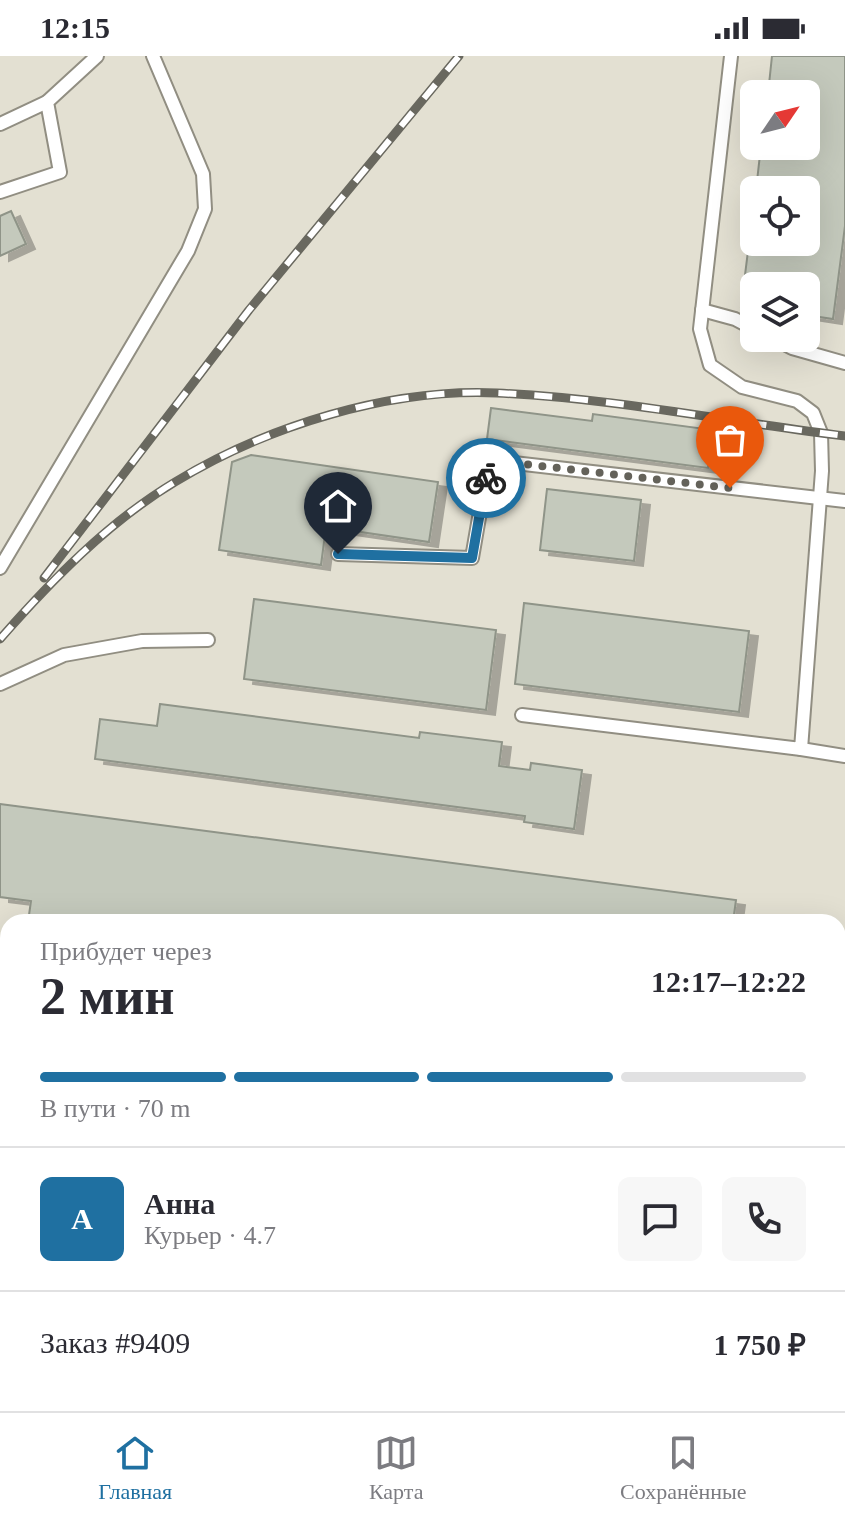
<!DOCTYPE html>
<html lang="ru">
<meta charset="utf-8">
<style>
:root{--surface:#fff;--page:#f7f7f7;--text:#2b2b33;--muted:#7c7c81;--line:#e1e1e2;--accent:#1f70a1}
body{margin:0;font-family:Georgia,serif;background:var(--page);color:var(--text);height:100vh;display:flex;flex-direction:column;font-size:30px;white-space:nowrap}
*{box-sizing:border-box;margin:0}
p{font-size:26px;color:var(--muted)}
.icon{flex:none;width:44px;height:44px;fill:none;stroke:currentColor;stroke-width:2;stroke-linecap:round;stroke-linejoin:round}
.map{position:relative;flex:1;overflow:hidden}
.sheet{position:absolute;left:0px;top:858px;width:846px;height:498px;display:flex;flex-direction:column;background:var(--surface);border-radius:24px 24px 0 0;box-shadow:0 8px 32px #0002}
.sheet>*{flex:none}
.needle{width:52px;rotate:55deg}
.tools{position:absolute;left:740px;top:24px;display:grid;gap:16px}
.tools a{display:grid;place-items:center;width:80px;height:80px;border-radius:12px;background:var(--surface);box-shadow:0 8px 32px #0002;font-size:40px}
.pin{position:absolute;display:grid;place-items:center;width:68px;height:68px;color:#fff;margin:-82px -34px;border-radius:50% 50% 50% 0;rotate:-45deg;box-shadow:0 0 8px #0007}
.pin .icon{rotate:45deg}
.courier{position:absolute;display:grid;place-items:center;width:80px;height:80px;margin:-40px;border:6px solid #1f70a1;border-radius:50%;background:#fff;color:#222;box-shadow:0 2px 10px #0007}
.overview em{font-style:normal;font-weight:700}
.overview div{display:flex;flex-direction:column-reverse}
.overview{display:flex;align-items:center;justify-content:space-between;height:136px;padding:0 40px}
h1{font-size:52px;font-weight:700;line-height:60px}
.bar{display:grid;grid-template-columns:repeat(4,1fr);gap:12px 8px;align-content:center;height:96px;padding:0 40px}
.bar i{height:10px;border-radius:6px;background:var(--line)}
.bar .active{background:var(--accent)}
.bar p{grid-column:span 4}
.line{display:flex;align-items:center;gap:20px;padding:0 40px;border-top:2px solid var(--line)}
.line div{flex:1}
.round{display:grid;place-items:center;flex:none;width:84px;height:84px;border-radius:12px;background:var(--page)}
.status{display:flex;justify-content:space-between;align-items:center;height:56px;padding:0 40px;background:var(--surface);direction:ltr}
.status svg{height:22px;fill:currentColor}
.dock{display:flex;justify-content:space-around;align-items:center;height:112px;border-top:2px solid var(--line);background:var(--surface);font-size:22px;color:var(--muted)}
.dock a{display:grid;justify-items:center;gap:4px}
.dock .active{color:var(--accent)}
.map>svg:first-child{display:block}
.building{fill:#c4c9bc;stroke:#8f9488;stroke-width:2;filter:url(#shadow)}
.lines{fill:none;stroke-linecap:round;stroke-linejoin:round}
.service-casing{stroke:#918e82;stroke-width:16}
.service{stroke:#fff;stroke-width:12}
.rail-casing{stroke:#69685f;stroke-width:9}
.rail{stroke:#fff;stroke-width:6;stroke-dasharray:18;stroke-linecap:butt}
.done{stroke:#64625a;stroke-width:8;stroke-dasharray:0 14.4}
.route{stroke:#1f70a1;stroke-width:10}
</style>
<div class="status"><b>12:15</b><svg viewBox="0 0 49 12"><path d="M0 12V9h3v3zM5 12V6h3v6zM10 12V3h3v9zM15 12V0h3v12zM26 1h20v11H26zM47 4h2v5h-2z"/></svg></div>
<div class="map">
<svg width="845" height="1355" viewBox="0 0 845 1355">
<defs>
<filter id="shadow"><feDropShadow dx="9" dy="5" stdDeviation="0" flood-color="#0004"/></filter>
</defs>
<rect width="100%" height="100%" fill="#e3e0d2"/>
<g class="building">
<path d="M772,0H845V170L833,263L806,259V230H754V253L741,251L754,147V186H806V134H756L761,90H806V38H768Z"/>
<path d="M11,155L26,188L0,200V160Z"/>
<path d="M491,352L592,365L593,358L713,374L708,412L487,383Z"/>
<path d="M251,399L438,426L429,486L326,471L321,509L219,494L232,406Z"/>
<path d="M547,433L641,444L634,505L540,494Z"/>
<path d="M254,543L496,574L486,654L244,623Z"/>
<path d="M524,547L749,575L739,656L515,628Z"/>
<path d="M160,648L419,682L420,676L502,686L499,710L530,714L531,707L582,714L574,773L524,766L525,760L95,703L100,663L157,670Z"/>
<path d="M0,748L736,844L733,866H28L31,845L0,841Z"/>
<path d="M838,936L845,937V1157L842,1182L838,1181Z"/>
<path d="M0,1140L8,1141V1234H0Z"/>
</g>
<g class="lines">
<g class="service-casing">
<g id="service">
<path d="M0,68L47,46"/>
<path d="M0,136L60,116L47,46L97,0"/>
<path d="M702,254L735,263L754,273"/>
<path d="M773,282L792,292L845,307"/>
<path d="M338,498L472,502L489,404L845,445"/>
<path d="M0,512L188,195L205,153L203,118L153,0"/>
<path d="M0,628L64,599L142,585L208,584"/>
<path d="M522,659L801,693L822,415L821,377L813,357L797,345L742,331L710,309L700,273L731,0"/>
<path d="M801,693L845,700"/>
<path d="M0,1112L8,1113"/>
<path d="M838,1199L845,1200"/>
</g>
</g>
<use href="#service" class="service"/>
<g class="rail-casing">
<g id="rail">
<path d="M44,522L249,254L459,0"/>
<path d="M0,583C51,525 108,466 175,426C267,370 389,332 497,337C614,342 729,366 845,380"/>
<path d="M0,1264L8,1265"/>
<path d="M0,1288H8"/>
<path d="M838,1298H845"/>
<path d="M0,1303H8"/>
<path d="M838,1311H845"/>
<path d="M0,1317H8"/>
<path d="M0,1333H8"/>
<path d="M838,1334H845"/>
<path d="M499,1355L544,1348"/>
</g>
</g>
<use href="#rail" class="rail"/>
</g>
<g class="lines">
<path class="done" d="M486,422L489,404L730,432"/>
<path class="route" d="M338,498L472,502L486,422"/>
</g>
</svg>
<div class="tools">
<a><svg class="needle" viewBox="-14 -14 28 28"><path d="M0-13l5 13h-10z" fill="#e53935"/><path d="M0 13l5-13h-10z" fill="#7c7c81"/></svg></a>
<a><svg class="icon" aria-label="locate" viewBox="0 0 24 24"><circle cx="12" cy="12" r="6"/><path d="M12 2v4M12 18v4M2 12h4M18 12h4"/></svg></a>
<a><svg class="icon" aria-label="layers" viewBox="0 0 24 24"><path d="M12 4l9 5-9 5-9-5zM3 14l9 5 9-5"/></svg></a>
</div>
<div class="pin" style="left:730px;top:432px;background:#ea580c"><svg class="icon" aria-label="bag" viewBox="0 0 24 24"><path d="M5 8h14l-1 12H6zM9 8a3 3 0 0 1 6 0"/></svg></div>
<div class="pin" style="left:338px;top:498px;background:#1f2937"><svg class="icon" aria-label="home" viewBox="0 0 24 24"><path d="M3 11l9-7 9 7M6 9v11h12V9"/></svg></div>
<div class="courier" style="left:486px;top:422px"><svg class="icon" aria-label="bike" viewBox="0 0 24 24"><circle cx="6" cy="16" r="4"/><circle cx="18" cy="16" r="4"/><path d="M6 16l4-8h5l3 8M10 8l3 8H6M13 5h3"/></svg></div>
<section class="sheet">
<div class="overview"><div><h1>2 мин</h1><p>Прибудет через</p></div><em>12:17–12:22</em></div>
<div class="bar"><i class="active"></i><i class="active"></i><i class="active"></i><i></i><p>В пути · 70 m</p></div>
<div class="line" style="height:144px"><b class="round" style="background:var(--accent);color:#fff">А</b><div><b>Анна</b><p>Курьер · 4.7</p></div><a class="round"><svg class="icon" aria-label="chat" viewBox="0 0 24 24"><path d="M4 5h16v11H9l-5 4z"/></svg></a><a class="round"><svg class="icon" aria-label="phone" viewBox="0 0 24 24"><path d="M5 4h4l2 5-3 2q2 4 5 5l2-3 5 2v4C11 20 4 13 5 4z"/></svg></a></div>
<div class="line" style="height:104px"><div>Заказ #9409</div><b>1 750 ₽</b></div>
</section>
</div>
<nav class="dock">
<a class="active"><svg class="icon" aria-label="home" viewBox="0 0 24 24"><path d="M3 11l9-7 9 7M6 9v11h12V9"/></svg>Главная</a>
<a><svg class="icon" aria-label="map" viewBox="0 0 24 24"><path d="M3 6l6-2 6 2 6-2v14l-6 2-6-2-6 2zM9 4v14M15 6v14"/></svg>Карта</a>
<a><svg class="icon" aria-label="saved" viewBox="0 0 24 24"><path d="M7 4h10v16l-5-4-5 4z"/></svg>Сохранённые</a>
</nav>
